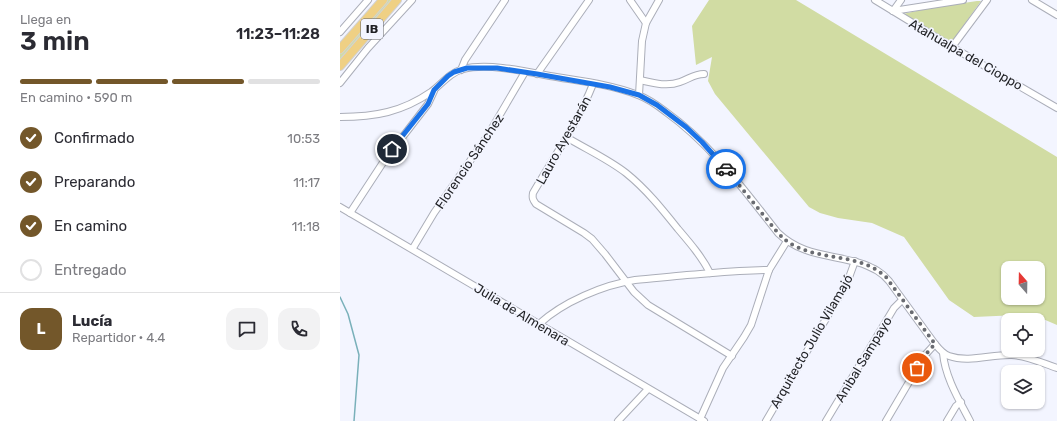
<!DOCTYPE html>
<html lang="es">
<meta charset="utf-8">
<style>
:root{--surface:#fff;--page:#f2f2f3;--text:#2b2b33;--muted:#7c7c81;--line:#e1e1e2;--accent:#73572a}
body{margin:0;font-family:Rubik,sans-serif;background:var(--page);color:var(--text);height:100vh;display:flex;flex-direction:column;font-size:15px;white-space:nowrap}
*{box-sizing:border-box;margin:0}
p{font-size:13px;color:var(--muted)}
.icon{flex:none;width:22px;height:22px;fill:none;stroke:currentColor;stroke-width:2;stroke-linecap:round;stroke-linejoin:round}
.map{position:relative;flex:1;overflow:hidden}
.side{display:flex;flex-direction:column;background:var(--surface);width:340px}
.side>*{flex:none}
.needle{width:26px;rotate:340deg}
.tools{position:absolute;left:661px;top:261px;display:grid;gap:8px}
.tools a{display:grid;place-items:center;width:44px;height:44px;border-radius:8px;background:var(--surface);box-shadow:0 1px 3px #0004;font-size:20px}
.pin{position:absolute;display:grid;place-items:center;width:34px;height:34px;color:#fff;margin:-17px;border:2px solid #fff;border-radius:50%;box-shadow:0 1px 4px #0007}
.courier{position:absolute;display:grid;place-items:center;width:40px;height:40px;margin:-20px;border:3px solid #1a73e8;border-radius:50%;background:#fff;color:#222;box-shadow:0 1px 5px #0007}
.headline em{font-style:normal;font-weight:600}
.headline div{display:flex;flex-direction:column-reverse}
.headline{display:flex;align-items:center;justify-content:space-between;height:68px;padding:0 20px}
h1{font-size:26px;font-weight:600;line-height:30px}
.bar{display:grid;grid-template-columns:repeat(4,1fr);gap:6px 4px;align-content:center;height:48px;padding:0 20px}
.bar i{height:5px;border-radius:3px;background:var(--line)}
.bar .current{background:var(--accent)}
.bar p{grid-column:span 4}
.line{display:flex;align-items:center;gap:10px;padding:0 20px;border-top:1px solid var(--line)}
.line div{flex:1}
.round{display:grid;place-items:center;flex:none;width:42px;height:42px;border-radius:12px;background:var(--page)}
ol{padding:0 20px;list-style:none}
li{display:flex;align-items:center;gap:12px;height:44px}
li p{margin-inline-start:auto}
li .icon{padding:4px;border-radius:50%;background:var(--accent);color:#fff;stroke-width:4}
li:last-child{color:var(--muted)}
li i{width:22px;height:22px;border:2px solid var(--line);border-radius:50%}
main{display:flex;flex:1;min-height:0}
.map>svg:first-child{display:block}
.green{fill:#d1dca3;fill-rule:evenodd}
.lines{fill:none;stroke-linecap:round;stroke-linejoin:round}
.stream{stroke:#79b0ba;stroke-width:1.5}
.minor-casing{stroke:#abaeb9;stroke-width:8}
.highway-casing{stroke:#d2d2d3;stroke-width:10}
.minor{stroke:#fff;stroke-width:6}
.highway{stroke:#efd084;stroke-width:8}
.done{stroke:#696b71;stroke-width:4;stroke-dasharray:0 7.2}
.route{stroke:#1a73e8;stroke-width:5}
.labels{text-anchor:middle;stroke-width:3.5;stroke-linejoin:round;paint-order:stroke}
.shield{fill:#f3f5ff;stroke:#5f6066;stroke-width:1}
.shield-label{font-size:12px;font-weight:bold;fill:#1f2024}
.street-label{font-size:13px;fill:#1f2024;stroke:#f3f5ff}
</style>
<main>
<section class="side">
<div class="headline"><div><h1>3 min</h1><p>Llega en</p></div><em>11:23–11:28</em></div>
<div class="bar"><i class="current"></i><i class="current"></i><i class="current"></i><i></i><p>En camino · 590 m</p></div>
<ol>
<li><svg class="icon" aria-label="check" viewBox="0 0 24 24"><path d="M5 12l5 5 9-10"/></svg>Confirmado<p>10:53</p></li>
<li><svg class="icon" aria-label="check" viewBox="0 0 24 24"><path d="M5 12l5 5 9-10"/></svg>Preparando<p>11:17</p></li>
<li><svg class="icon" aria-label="check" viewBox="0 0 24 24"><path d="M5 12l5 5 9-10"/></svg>En camino<p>11:18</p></li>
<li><i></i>Entregado</li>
</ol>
<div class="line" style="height:72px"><b class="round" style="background:var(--accent);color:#fff">L</b><div><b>Lucía</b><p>Repartidor · 4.4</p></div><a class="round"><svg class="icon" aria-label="chat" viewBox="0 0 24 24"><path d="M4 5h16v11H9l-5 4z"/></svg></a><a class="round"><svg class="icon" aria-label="phone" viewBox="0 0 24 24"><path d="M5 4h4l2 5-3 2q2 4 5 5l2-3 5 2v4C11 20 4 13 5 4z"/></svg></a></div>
</section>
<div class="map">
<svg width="717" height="421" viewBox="0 0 717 421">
<rect width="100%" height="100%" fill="#f3f5ff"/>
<g class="green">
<path d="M47,0H54L0,62V53Z"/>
<path d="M369,0H456L717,157V325L703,319L680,315L634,317L609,300L564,237L532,223L498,218L480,213L469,207L375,94L368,81L372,57L356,65L352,26ZM668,268H698V298H668Z"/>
<path d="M637,1H641L611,43L563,14L590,8Z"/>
</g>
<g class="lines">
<path class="stream" d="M0,297L8,314L19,355L14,421"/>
<g class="minor-casing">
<g id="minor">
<path d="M290,0L306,23"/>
<path d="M535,0L612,47L717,108"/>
<path d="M692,0L717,15"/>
<path d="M553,11L623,0"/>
<path d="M553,11L561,0"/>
<path d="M0,32L28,0"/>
<path d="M612,47L647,0"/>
<path d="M121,70L125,60L165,0"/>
<path d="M197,74L249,0"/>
<path d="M300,80C313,83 327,87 340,82C349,79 354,74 364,74"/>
<path d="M0,83L28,48L72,0"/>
<path d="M253,84C238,122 214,157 193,193C192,198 193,200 196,204L244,233L252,239L265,254L294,292L308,305L392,356"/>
<path d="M299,95L302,41L306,23L319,0"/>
<path d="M0,117C35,117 62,112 91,92C102,84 109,73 123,69C148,63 184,71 210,76C239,81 270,84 298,95C309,99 317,105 326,112C371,144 404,190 438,233C463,257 492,254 523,264C533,268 542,272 549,281L595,344C599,349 603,354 609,356C629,363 652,354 672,355C688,356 702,363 717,368"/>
<path d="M226,137C246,149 268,159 286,173C306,189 322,209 338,229C350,243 362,257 370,273"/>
<path d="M0,207L364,421"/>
<path d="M10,213L44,161L88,104L94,91"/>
<path d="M73,248L94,213L148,135L185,72"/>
<path d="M199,324C223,302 263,285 295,280C312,278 329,277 347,275C374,273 402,270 429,270"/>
<path d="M603,353C605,377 619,400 630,421"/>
<path d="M360,419L383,368L404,337L411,325L429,270L447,241"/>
<path d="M278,421L308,389"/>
<path d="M426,421L507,283L515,261"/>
<path d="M486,421L554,308L562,300"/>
<path d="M546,421L585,355L595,344"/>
<path d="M607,421L616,406L621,402"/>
</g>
</g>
<g class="highway-casing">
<g id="highway">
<path d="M0,49L43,0"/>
<path d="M0,66L57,0"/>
</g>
</g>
<use href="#minor" class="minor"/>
<use href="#highway" class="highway"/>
</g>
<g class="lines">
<path class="done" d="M386,169L438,233C443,238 447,242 453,245C482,261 520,253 546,277L595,344L585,355L577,368"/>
<path class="route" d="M52,149L88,104L94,90L108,76L114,72L127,68H157L197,74L270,87L299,95L317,105L346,127L362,142L386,169"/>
</g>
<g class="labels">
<rect class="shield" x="21" y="19" width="22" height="20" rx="3"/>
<g class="shield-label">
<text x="32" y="33">IB</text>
</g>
<g class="street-label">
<text transform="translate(626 54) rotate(30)" y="5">Atahualpa del Cioppo</text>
<text transform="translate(223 140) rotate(-61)" y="5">Lauro Ayestarán</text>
<text transform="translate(129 161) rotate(-56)" y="5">Florencio Sánchez</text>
<text transform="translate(182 314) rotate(31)" y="5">Julia de Almenara</text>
<text transform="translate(471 341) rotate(-60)" y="5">Arquitecto Julio Vilamajó</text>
<text transform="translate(523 359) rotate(-59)" y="5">Anibal Sampayo</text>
</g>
</g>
</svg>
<div class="tools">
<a><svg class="needle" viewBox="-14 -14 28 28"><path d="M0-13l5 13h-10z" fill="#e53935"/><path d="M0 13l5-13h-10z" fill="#7c7c81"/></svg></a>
<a><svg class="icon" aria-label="locate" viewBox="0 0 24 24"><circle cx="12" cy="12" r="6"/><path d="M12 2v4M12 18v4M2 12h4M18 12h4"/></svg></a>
<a><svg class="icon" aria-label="layers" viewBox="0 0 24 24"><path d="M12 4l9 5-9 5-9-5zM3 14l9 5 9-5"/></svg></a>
</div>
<div class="pin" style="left:577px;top:368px;background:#ea580c"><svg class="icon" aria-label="bag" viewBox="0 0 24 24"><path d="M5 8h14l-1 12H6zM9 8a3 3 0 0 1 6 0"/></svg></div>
<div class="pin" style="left:52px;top:149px;background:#1f2937"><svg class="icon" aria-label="home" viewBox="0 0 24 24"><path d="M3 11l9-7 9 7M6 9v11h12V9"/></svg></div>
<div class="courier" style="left:386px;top:169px"><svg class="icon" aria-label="car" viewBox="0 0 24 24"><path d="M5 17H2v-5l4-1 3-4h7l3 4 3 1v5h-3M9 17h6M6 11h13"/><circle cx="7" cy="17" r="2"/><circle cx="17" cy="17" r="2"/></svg></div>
</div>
</main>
